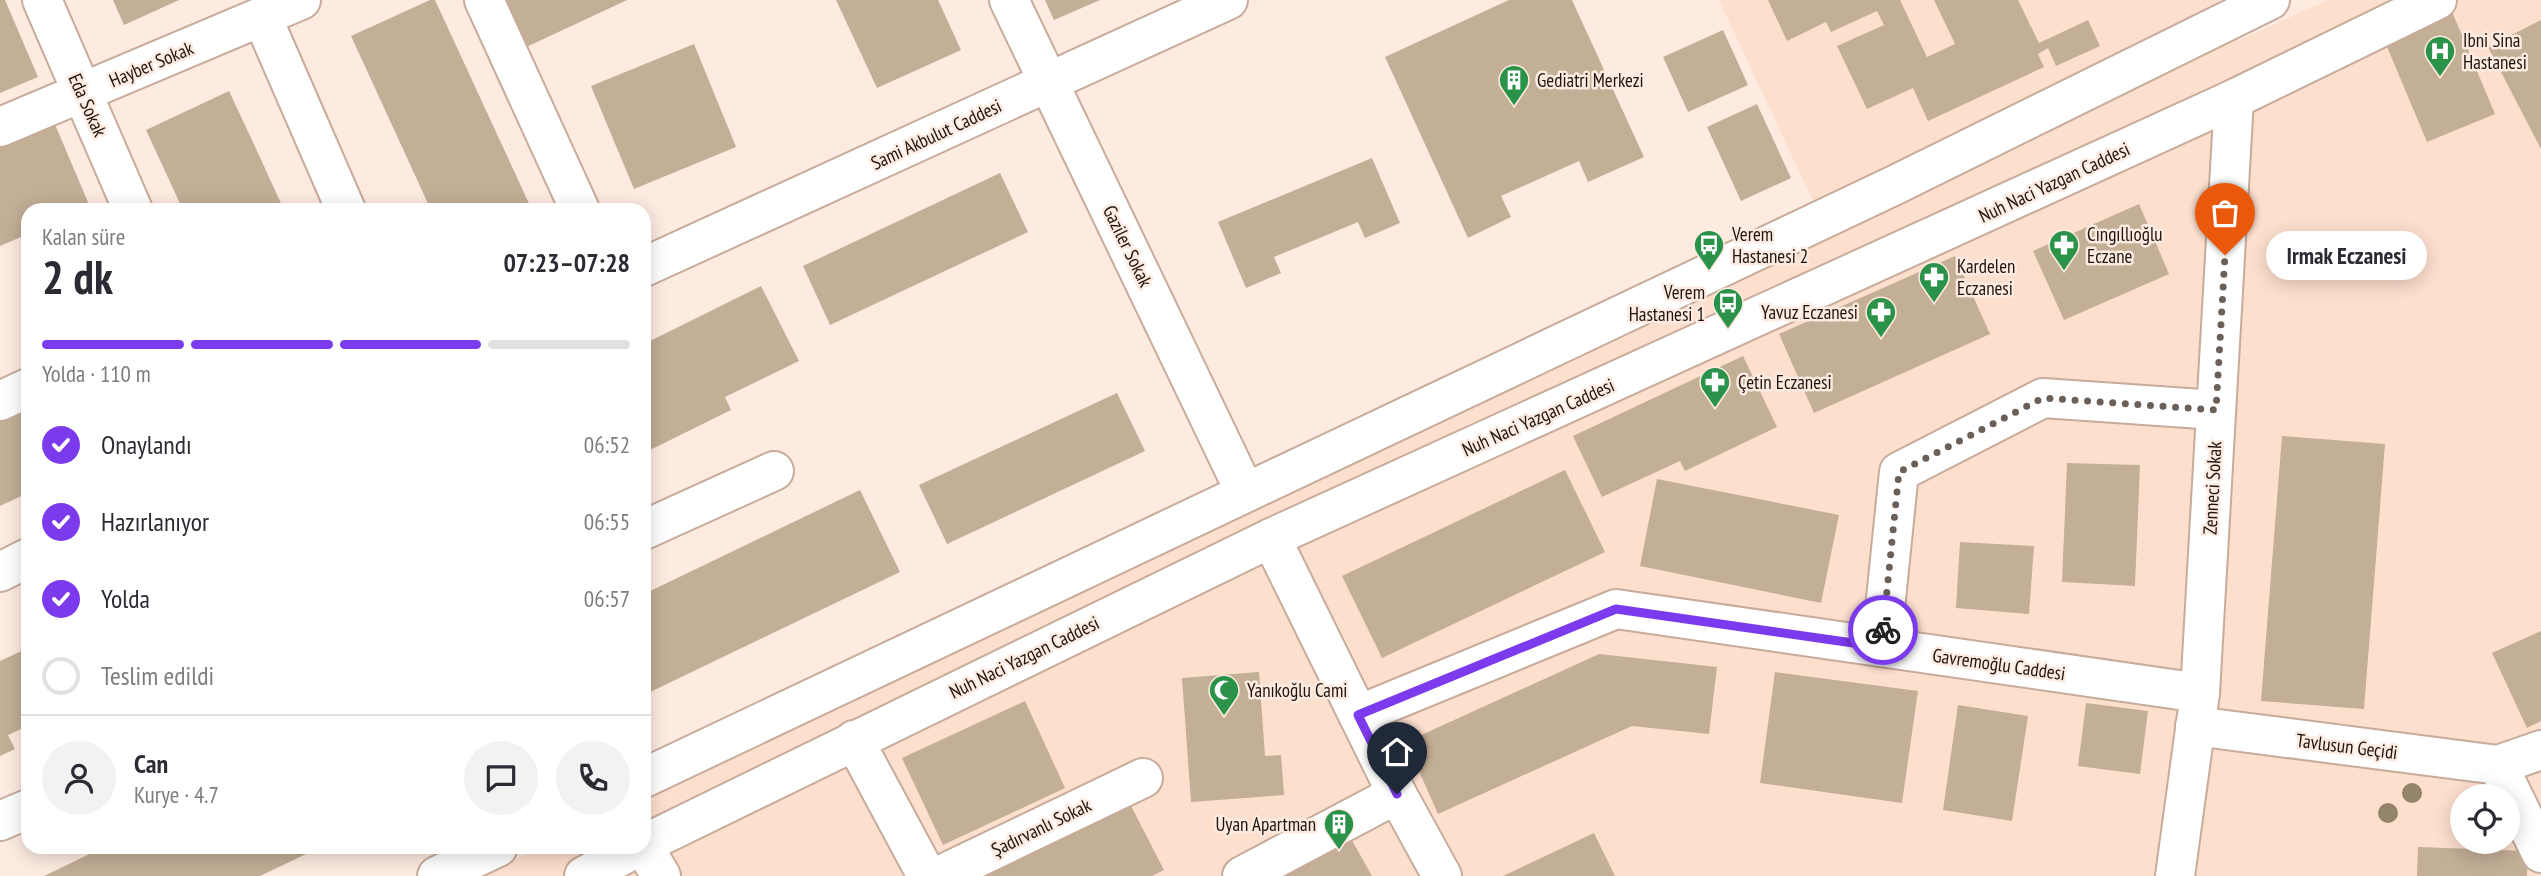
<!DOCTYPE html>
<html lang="tr">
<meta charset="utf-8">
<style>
:root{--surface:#fff;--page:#f2f2f3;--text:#2b2b33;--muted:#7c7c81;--line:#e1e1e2;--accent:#7c3aed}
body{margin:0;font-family:"PT Sans Narrow",sans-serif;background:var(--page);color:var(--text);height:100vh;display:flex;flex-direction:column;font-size:26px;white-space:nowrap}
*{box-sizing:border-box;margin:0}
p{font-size:23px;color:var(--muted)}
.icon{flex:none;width:38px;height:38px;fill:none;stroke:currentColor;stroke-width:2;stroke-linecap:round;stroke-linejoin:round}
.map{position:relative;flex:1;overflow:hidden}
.side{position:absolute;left:21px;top:203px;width:630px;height:651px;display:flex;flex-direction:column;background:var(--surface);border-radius:21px;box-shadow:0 4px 18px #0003}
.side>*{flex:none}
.fabs{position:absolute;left:2450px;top:784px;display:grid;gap:14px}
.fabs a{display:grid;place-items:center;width:70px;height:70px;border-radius:50%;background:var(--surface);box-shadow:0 4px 18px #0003;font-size:35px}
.pin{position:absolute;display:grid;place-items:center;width:60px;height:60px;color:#fff;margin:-72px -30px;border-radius:50% 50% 50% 0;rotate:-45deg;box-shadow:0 0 7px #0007}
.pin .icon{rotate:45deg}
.courier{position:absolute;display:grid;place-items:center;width:70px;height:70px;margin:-35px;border:5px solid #7c3aed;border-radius:50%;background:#fff;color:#222;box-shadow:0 2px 9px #0007}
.bubble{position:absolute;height:49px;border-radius:24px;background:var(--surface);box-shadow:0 4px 18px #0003;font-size:23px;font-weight:600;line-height:49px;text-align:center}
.summary em{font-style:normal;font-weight:600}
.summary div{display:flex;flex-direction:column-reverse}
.summary{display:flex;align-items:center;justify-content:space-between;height:119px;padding:0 21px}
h1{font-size:46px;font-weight:600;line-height:52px}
.bar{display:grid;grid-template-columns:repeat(4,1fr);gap:10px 7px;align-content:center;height:84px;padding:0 21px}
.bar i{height:9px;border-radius:5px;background:var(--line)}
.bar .current{background:var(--accent)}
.bar p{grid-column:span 4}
.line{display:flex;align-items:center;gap:18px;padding:0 21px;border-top:2px solid var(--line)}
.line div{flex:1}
.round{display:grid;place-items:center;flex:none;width:74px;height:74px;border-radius:37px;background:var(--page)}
ol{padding:0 21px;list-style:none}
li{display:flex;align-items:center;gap:21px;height:77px}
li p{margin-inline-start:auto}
li .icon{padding:7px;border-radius:50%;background:var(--accent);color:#fff;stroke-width:4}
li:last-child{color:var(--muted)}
li i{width:38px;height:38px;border:4px solid var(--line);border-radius:50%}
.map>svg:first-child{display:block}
.built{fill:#fddfce;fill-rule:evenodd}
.building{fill:#c3ae96}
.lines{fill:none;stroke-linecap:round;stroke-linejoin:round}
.minor-casing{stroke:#c7ab9b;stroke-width:42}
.major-casing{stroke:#c7ab9b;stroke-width:42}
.minor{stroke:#fff;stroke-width:38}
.major{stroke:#fff;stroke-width:38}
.tree{fill:#94856a}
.done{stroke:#6c5f58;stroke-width:7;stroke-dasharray:0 12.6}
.route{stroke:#7c3aed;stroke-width:9}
.labels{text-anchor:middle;stroke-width:5;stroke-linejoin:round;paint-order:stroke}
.poi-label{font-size:19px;fill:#1e140e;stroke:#fdebe1;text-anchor:start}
.street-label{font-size:19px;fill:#1e140e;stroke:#fdebe1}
</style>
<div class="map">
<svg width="2541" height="876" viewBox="0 0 2541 876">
<rect width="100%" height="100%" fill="#fdebe1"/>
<path class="built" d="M1719,0H2218L2238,41L2327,0H2541V876H479L544,847H644V799L1182,538L1827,231ZM2462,796H2508V842H2462Z"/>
<g class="building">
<path d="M0,0H5L38,77L0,93Z"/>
<path d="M113,0H179L124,25Z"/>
<path d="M430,0H435L532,210H431L351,36Z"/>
<path d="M497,0H627L520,50Z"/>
<path d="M836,0H938L961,50L877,88Z"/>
<path d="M1045,0H1100L1054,20Z"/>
<path d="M1509,0H1572L1644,157L1588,182L1579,161L1501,196L1511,217L1468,238L1385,57Z"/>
<path d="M1768,0H1900L1927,57L1955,44L1934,0H2018L2039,43L2088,20L2100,46L2056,66L2048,48L2038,54L2044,67L1928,121L1913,88L1867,109L1837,46L1884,25L1877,11L1831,32L1826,22L1787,41Z"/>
<path d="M2453,14L2495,114L2427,142L2385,42Z"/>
<path d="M2541,20V149L2488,47Z"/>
<path d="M1723,30L1748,85L1688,112L1663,57Z"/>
<path d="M694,44L736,147L634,189L591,86Z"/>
<path d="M229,91L258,153L284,210H183L146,130Z"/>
<path d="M1757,104L1791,178L1741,201L1707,127Z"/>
<path d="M54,122L90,207L84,210H28V234L0,246V145Z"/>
<path d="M1372,158L1400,223L1365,238L1358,222L1274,257L1281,273L1246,288L1218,222Z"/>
<path d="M1000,173L1028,232L830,325L803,266Z"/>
<path d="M2139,204L2169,274L2064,320L2033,251Z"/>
<path d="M1955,256L1990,334L1814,413L1779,334Z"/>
<path d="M761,286L799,361L725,397L731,410L644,453V344Z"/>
<path d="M1743,356L1777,427L1685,471L1680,461L1602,497L1573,436Z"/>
<path d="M1117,393L1145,451L947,544L919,485Z"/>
<path d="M28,396V493L0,506V409Z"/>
<path d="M2282,436L2385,444L2364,709L2261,701Z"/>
<path d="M2067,463L2140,465L2135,586L2062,582Z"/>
<path d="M1565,470L1605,552L1382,658L1342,576Z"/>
<path d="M1657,479L1839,515L1821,603L1640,566Z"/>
<path d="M860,490L900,572L644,695V594Z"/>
<path d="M1960,542L2034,546L2029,614L1956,608Z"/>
<path d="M2541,631V721L2527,728L2492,653Z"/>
<path d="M28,648V726L8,735L15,749L0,756V661Z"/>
<path d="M1599,654L1717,667L1709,734L1632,726L1438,814L1406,742Z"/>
<path d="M1259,672L1265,756L1281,755L1284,795L1191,802L1182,678Z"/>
<path d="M1775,672L1918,691L1902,803L1760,783Z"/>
<path d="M1025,701L1065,788L943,845L902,758Z"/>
<path d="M2086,703L2148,711L2140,774L2078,766Z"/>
<path d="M1958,705L2028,716L2012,821L1943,810Z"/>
<path d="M1129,802L1164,870L1152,876H983Z"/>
<path d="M1594,833L1615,876H1503Z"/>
<path d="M1349,835L1372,876H1275Z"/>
<path d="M104,847H321L260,876H44Z"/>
<path d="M2418,847L2528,851L2527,876H2417Z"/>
</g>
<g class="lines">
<g class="minor-casing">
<g id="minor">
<path d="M42,0L133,210"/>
<path d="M484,0L580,210"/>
<path d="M1009,0L1245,492"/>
<path d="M262,17L346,210"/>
<path d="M0,127L301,0"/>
<path d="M644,267L1228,0"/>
<path d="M0,401L28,388"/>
<path d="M644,530L774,471"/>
<path d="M1271,538L1397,794L1442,876"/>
<path d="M0,572L28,558"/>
<path d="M1881,647L1899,472L2043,398L2216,410"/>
<path d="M1358,715L1616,609L2200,693"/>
<path d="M2195,726L2498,765L2541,750"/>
<path d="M854,740L927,876"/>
<path d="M2498,765L2541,853"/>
<path d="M0,821L28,809"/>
<path d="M644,847L661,876"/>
<path d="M939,876L1143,778"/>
<path d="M1242,876L1397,794"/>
<path d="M2175,876L2200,693L2234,99"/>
</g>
</g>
<g class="major-casing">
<g id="major">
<path d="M644,778L1895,185L2270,0"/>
<path d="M644,844L1271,538L2234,99L2437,0"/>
<path d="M437,876L498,847"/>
<path d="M584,876L638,847"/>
</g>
</g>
<use href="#minor" class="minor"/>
<use href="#major" class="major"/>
</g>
<g class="tree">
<circle cx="2412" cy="793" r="10"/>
<circle cx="2388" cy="813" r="10"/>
</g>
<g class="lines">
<path class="done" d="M1883,630L1899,472L2043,398L2216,410L2225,255"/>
<path class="route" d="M1397,794L1358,715L1616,609L1881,647L1883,630"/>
</g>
<defs>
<g id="hospital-pin" transform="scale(1.575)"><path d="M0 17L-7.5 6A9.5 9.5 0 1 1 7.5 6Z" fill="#2a9249" stroke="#fdebe1"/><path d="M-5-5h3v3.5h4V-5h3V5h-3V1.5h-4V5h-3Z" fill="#fff"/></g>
<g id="building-pin" transform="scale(1.575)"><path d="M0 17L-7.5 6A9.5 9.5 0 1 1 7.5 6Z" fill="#2a9249" stroke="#fdebe1"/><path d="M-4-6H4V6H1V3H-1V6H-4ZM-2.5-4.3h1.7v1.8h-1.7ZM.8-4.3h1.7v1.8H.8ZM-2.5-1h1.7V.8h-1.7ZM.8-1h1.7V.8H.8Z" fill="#fff"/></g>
<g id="bus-pin" transform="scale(1.575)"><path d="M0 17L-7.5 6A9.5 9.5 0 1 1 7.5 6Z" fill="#2a9249" stroke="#fdebe1"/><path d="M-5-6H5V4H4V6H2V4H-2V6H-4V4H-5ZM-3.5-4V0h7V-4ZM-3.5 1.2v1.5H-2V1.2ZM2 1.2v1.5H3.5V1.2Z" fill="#fff"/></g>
<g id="pharmacy-pin" transform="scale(1.575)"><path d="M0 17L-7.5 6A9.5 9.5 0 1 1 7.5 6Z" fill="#2a9249" stroke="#fdebe1"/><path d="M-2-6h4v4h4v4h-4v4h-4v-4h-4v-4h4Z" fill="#fff"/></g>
<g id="mosque-pin" transform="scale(1.575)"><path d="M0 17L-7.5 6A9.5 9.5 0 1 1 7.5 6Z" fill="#2a9249" stroke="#fdebe1"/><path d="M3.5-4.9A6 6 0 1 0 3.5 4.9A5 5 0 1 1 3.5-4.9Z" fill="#fff"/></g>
</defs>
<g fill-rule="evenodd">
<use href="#hospital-pin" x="2440" y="51"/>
<use href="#building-pin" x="1514" y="80"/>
<use href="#bus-pin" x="1709" y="245"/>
<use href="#pharmacy-pin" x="2064" y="245"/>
<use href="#pharmacy-pin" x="1934" y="277"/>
<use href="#bus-pin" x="1728" y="303"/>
<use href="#pharmacy-pin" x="1881" y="312"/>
<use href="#pharmacy-pin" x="1715" y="382"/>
<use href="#mosque-pin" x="1224" y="690"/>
<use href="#building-pin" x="1339" y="824"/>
</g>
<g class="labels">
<g class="poi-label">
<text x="2463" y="47">Ibni Sina<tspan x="2463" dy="22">Hastanesi</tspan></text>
<text x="1537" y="87">Gediatri Merkezi</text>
<text x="1732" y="241">Verem<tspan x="1732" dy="22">Hastanesi 2</tspan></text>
<text x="2087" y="241">Cıngıllıoğlu<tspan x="2087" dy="22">Eczane</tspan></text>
<text x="1957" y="273">Kardelen<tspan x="1957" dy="22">Eczanesi</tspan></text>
<text x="1705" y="299" text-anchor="end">Verem<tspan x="1705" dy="22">Hastanesi 1</tspan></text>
<text x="1858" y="319" text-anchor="end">Yavuz Eczanesi</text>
<text x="1738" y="389">Çetin Eczanesi</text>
<text x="1247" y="697">Yanıkoğlu Cami</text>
<text x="1316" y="831" text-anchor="end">Uyan Apartman</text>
</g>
<g class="street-label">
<text transform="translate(151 64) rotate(-23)" y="7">Hayber Sokak</text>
<text transform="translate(88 105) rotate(66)" y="7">Eda Sokak</text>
<text transform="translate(936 134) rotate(-25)" y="7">Sami Akbulut Caddesi</text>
<text transform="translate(2054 182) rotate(-25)" y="7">Nuh Naci Yazgan Caddesi</text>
<text transform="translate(1128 246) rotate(64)" y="7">Gaziler Sokak</text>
<text transform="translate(1538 417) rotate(-24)" y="7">Nuh Naci Yazgan Caddesi</text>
<text transform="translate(2212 488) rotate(-87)" y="7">Zenneci Sokak</text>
<text transform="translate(1024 657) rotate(-26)" y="7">Nuh Naci Yazgan Caddesi</text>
<text transform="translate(1999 664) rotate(8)" y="7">Gavremoğlu Caddesi</text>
<text transform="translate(2347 746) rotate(7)" y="7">Tavlusun Geçidi</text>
<text transform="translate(1041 827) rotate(-26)" y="7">Şadırvanlı Sokak</text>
</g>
</g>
</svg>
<div class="fabs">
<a><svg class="icon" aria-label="locate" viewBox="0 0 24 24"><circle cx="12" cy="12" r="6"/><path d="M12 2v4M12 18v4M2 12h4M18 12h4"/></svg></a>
</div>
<div class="pin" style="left:2225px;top:255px;background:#ea580c"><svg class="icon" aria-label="bag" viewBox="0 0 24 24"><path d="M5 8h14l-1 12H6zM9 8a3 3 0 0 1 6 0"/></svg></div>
<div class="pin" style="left:1397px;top:794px;background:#1f2937"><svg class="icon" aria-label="home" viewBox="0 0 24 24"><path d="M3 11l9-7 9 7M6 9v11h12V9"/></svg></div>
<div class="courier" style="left:1883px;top:630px"><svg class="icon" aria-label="bike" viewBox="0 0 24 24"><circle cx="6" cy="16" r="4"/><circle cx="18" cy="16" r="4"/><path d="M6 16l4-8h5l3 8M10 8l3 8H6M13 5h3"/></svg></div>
<div class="bubble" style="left:2266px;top:231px;width:161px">Irmak Eczanesi</div>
<section class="side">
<div class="summary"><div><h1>2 dk</h1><p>Kalan süre</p></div><em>07:23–07:28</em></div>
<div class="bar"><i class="current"></i><i class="current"></i><i class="current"></i><i></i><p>Yolda · 110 m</p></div>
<ol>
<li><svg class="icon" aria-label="check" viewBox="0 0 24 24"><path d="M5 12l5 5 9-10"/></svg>Onaylandı<p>06:52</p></li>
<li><svg class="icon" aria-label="check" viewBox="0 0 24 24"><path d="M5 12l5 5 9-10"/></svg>Hazırlanıyor<p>06:55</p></li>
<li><svg class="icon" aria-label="check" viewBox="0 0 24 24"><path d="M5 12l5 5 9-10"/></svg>Yolda<p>06:57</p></li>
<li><i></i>Teslim edildi</li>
</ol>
<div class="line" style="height:126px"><a class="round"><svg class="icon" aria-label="person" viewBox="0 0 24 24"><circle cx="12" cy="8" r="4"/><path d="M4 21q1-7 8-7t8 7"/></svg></a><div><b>Can</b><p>Kurye · 4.7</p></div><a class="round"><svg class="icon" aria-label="chat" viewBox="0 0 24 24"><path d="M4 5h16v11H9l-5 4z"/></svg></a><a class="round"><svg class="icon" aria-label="phone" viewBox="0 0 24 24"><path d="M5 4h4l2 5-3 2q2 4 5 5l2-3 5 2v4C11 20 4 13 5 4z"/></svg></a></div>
</section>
</div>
